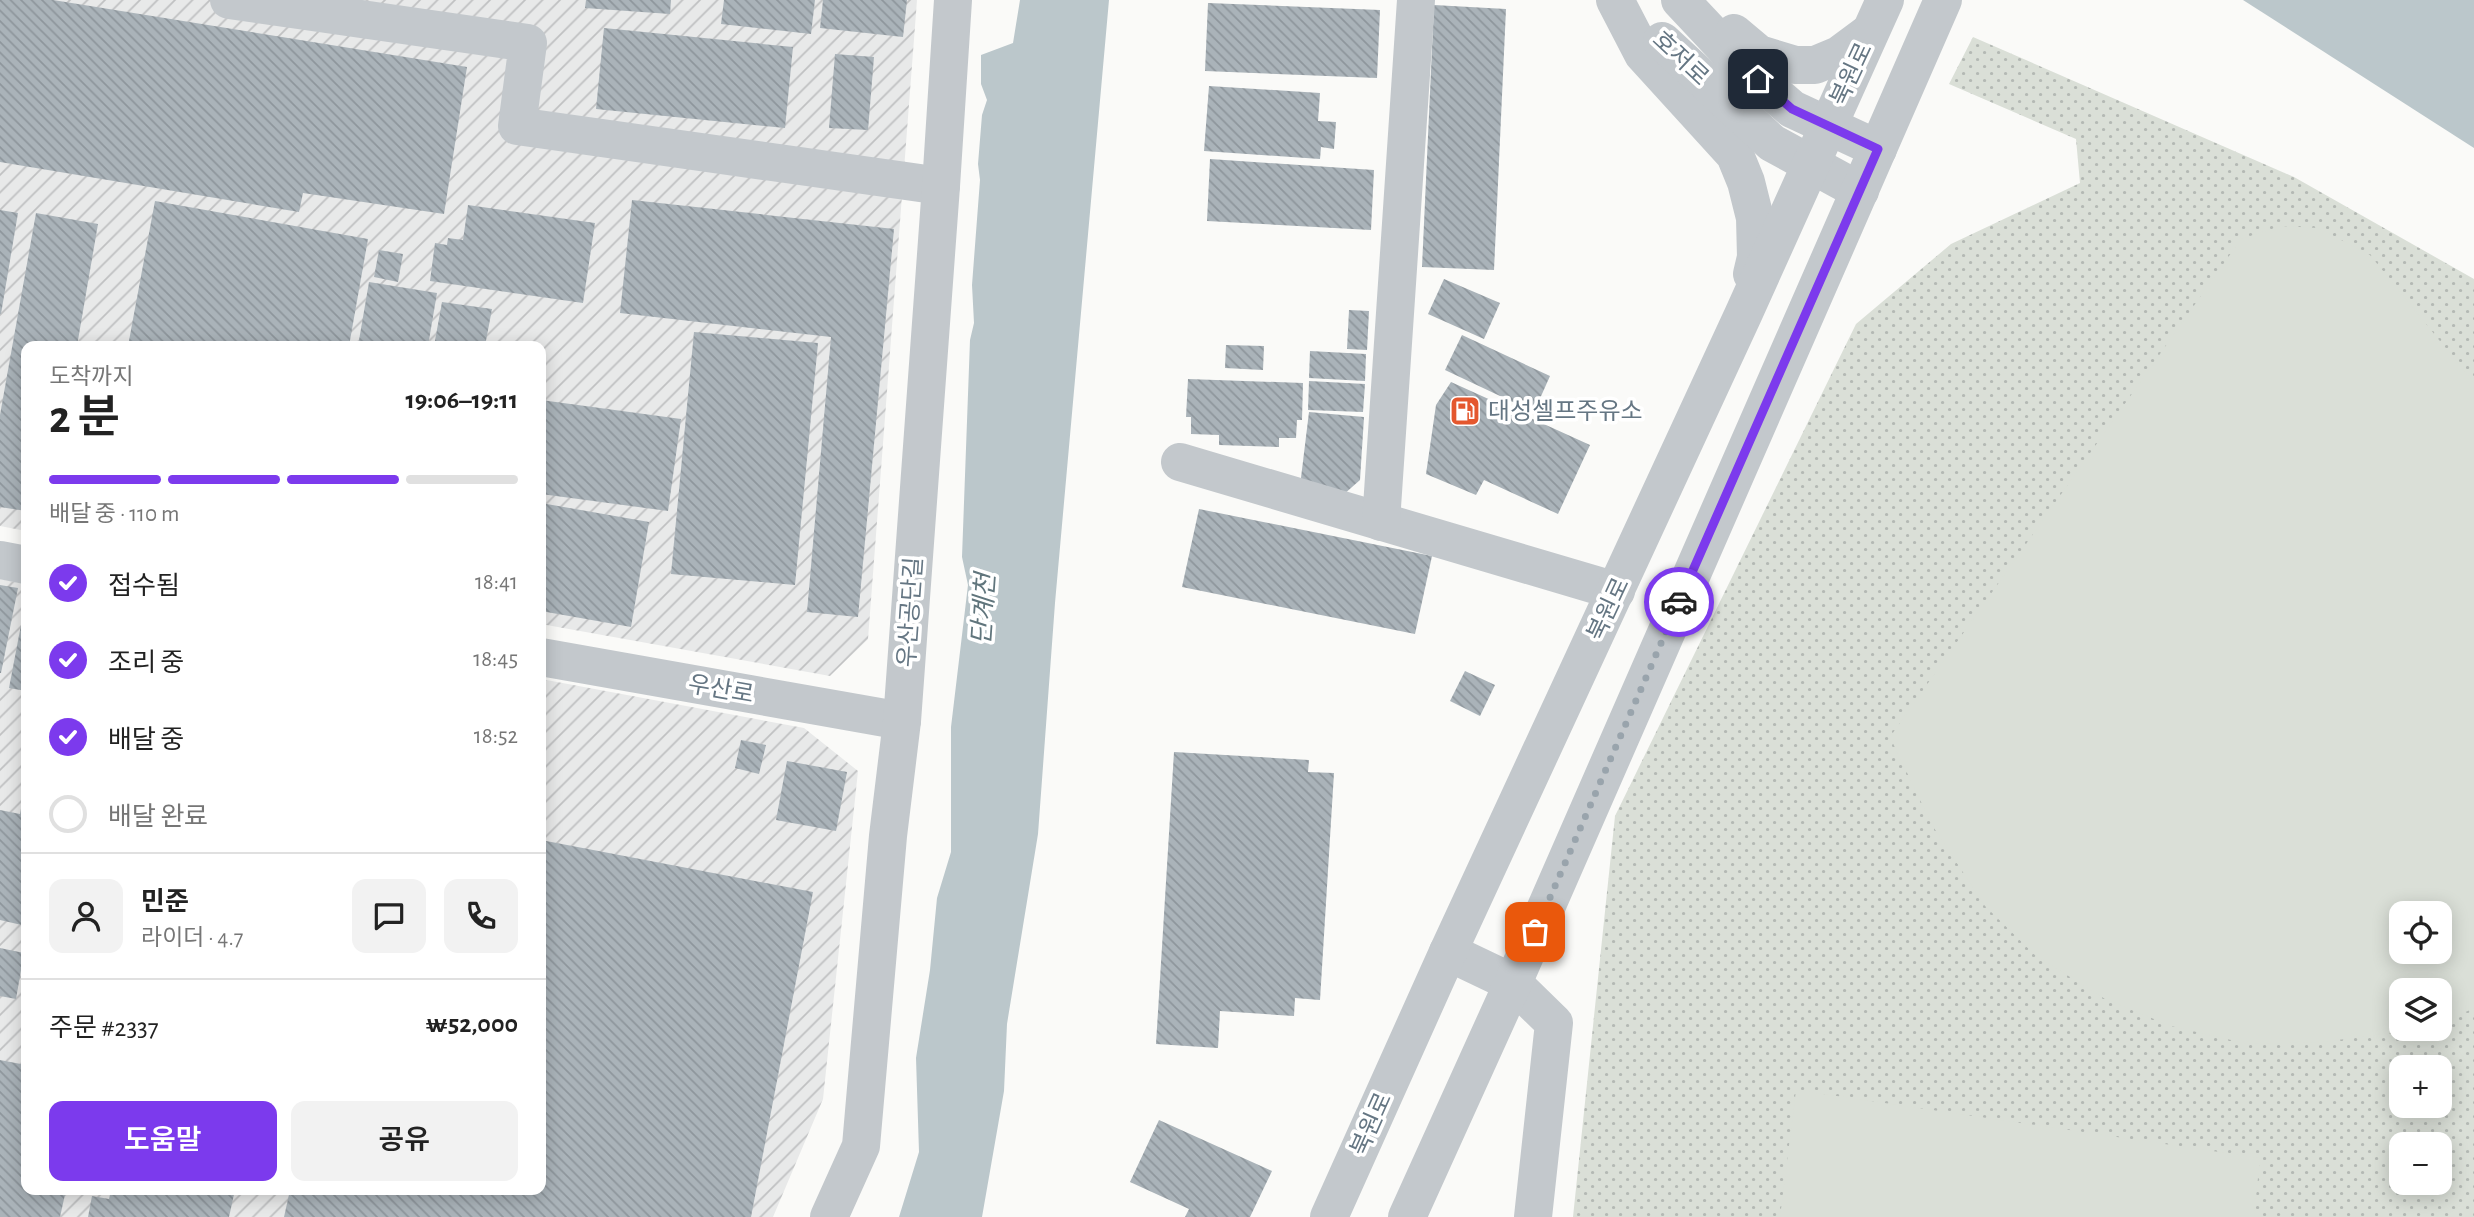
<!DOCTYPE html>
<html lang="ko">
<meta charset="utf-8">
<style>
:root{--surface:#fff;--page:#f2f2f2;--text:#222;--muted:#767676;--line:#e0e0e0;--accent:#7c3aed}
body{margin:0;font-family:"Alegreya Sans","Noto Sans KR",sans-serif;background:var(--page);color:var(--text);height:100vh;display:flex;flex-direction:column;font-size:26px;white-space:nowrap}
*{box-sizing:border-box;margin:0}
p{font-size:23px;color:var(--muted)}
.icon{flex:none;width:38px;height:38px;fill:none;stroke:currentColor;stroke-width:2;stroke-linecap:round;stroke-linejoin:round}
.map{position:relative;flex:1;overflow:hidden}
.details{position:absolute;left:21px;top:341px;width:525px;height:854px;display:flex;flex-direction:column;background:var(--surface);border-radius:14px;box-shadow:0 4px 18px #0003}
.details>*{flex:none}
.fabs{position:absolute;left:2389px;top:901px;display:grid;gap:14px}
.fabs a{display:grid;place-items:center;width:63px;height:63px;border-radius:14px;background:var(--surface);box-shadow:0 4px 18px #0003;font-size:35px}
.pin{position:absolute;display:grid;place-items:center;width:60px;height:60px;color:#fff;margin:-30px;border-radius:14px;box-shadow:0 4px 10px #0006}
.courier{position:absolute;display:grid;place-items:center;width:70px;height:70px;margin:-35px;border:5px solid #7c3aed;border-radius:50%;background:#fff;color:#222;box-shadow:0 2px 9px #0007}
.overview em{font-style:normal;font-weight:600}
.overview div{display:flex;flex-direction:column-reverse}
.overview{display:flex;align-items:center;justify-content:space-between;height:119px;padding:0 28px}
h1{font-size:46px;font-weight:600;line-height:52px}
.bar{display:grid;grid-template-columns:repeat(4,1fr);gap:10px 7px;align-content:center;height:84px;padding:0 28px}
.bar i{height:9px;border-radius:5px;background:var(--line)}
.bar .current{background:var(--accent)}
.bar p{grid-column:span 4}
.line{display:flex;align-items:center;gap:18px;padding:0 28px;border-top:2px solid var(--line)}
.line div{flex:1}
.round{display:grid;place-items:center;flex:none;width:74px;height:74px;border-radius:14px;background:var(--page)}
ol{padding:0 28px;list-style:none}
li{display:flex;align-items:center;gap:21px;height:77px}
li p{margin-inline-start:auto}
li .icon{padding:7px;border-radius:50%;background:var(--accent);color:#fff;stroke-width:4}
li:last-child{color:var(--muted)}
li i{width:38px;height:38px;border:4px solid var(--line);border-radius:50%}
.button{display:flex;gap:14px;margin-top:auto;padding:14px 28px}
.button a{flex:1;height:80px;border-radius:14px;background:var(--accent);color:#fff;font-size:28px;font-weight:600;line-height:80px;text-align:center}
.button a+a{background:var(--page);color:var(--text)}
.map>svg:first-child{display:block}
.industrial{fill:url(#industrial-furrows)}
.grass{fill:url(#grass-dots);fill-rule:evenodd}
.pitch{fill:#dadfd7;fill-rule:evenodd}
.water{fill:#bbc7cb}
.building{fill:url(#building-back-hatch)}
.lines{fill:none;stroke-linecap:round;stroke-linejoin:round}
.minor{stroke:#c3c8cc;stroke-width:38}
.done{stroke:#99a4ac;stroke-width:7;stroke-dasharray:0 12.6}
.route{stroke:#7c3aed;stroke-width:9}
.labels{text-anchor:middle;stroke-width:7;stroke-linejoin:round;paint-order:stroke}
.street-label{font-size:24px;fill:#657683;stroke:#fff}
.poi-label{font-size:24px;fill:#657683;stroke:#fff;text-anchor:start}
.water-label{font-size:26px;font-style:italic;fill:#60757c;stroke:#fff}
</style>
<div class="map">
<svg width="2474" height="1217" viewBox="0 0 2474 1217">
<defs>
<pattern id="industrial-furrows" width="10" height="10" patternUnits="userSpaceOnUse" patternTransform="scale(1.75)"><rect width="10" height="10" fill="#e8e9e9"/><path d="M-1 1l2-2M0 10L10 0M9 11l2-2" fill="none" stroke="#c0c1c2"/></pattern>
<pattern id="grass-dots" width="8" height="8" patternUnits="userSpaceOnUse" patternTransform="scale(1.75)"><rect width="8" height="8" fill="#dadfd7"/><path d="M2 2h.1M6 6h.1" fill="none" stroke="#b4b9b4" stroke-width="1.8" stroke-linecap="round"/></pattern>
<pattern id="building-back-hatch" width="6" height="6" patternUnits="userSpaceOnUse" patternTransform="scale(1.75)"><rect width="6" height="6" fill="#aab3b9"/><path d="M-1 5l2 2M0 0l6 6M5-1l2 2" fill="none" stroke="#8e969c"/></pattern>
</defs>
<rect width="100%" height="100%" fill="#fafaf8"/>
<g class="industrial">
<path d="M0,0H917L868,639L830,676L541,624V346H26V531L0,526Z"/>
<path d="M0,579L26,584V1190H541V679L804,728L858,771L823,1099L773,1217H0Z"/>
</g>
<path class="grass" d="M1973,37L2294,177L2474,279V1217H1573L1615,816L1856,324L1951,244L2080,183L2076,139L1949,84ZM2401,914H2440V952H2401ZM2401,990H2440V1029H2401ZM2401,1068H2440V1106H2401ZM2401,1144H2440V1183H2401Z"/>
<g class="pitch">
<path d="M2281,226L2318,228L2370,255L2474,383V1008L2440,1024V990H2401V1029H2423L2322,1042L2248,1044L2171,1026L2105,999L2035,955L1985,906L1932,825L1890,737L2241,239ZM2401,914H2440V952H2401Z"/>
<path d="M1796,1090L2260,1158L2254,1217H1780Z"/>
</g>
<g class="water">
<path d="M1020,0H1109L1055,603L1038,834L1007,1024L1004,1091L982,1217H899L919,1152L916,1058L930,970L937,898L951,852V727L968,585L962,557L970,340L974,323L972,285L980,180L978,164L982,115L987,100L981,84V55L1013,43Z"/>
<path d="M2243,0H2474V148Z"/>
</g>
<g class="building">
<path d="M0,0H53L467,67L444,214L303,193L299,212L0,162Z"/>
<path d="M586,0H671L670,14L585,8Z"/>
<path d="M724,0H815L811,34L721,24Z"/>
<path d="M823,0H907L903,37L820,28Z"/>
<path d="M1208,3L1380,10L1377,78L1205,71Z"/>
<path d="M1434,5L1506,9L1494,270L1422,267Z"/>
<path d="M604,28L793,47L785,128L596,109Z"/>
<path d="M835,54L874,57L868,130L829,128Z"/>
<path d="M1209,86L1320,93L1318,121L1336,122L1334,149L1321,147L1320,159L1204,151Z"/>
<path d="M1210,159L1374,170L1371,230L1207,221Z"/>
<path d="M632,200L894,229L858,617L807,612L831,337L620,313Z"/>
<path d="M155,201L368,239L349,346H128Z"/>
<path d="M468,205L595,223L583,303L430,281L435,243L447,245L448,238L463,240Z"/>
<path d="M0,210L18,213L1,314H0Z"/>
<path d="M36,213L98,224L77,346H26V511L0,507V415Z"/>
<path d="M379,250L403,254L398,282L374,277Z"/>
<path d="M1444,279L1500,303L1484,339L1428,314Z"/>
<path d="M369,282L437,293L428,346H358Z"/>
<path d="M442,302L492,309L485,346H434Z"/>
<path d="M1349,310L1369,311L1367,350L1347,349Z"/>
<path d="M694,332L818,343L795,585L671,574Z"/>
<path d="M1462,335L1550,376L1534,412L1445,370Z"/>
<path d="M1226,345L1264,346L1263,370L1225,368Z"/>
<path d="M1310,351L1366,354L1365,381L1309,378Z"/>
<path d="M1188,379L1303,383L1302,420H1297L1296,438H1279V447L1219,445V435L1191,434V417H1186Z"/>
<path d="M1309,381L1365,384L1363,412L1308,410Z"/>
<path d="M1451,382L1590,445L1558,514L1484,480L1476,495L1426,474L1436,405Z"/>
<path d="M541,400L681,419L668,511L541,494Z"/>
<path d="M1309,412L1364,417L1360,480L1343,495L1300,486Z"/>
<path d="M541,503L649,522L631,627L541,611Z"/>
<path d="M1199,509L1432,556L1415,634L1182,587Z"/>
<path d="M0,585L18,588L1,673H0Z"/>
<path d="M25,604H26V691L9,688Z"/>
<path d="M1465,671L1495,685L1480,716L1450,701Z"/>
<path d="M741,740L766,745L759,774L735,768Z"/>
<path d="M1174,752L1309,760L1308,772L1334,773L1320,1000L1295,998L1294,1016L1220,1011L1218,1048L1156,1044Z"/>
<path d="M787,761L847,772L836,831L776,820Z"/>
<path d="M25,787H26V926L0,920V810L20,814Z"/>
<path d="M541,840L813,892L751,1217H284L290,1190H541Z"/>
<path d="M0,948L24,953L16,999L0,996Z"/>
<path d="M0,1060L26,1065V1190H66L60,1217H0Z"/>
<path d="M1159,1120L1272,1171L1250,1217H1185L1189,1209L1130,1182Z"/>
<path d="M111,1190H235L229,1217H88L92,1196L109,1199Z"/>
</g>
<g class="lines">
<g class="minor">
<path d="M229,0L528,43L517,126L941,186"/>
<path d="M1615,0L1643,54L1735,155L1746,182L1755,218L1756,257L1752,274"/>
<path d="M1680,0L1741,65L1792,109L1878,149"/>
<path d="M1734,33L1759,54L1795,65H1815L1839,55L1870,32"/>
<path d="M1662,41L1772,143L1860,191"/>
<path d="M1180,462L1616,591"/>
<path d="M1381,522L1416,0"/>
<path d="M0,560L26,565"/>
<path d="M541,657L902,721"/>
<path d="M1448,952L1513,983L1554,1023L1533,1217"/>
<path d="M829,1217L861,1146L888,836L902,721L941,186L953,0"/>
<path d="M1329,1217L1448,952L1743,315L1885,0"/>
<path d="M1407,1217L1513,983L1943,0"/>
</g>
</g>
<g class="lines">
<path class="done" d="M1535,932L1679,602"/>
<path class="route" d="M1679,602L1878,149L1792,109L1758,79"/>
</g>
<defs>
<g id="fuel-square" transform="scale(1.575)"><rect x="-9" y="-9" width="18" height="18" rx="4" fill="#e4572e" stroke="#fff"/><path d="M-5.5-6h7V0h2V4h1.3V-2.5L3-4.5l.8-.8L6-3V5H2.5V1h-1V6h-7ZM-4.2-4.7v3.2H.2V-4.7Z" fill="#fff"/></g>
</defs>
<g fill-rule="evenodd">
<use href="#fuel-square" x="1465" y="411"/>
</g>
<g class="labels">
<g class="street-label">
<text transform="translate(1681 58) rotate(43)" y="8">호저로</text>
<text transform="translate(1851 74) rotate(-65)" y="8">북원로</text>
<text transform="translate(1608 609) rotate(-65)" y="8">북원로</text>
<text transform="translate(910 612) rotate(-86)" y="8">우산공단길</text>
<text transform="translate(721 689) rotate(10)" y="8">우산로</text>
<text transform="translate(1371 1124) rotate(-66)" y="8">북원로</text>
</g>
<g class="poi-label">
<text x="1488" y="419">대성셀프주유소</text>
</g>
<g class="water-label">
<text transform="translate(983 609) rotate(-86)" y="9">단계천</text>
</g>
</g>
</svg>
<div class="fabs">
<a><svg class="icon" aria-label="locate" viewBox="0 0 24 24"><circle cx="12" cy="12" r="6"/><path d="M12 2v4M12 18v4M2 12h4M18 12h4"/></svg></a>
<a><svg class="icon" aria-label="layers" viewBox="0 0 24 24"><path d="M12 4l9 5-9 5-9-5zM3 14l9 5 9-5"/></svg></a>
<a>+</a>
<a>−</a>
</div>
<div class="pin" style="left:1535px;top:932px;background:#ea580c"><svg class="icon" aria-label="bag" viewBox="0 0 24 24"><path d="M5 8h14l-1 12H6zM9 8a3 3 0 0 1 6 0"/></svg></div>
<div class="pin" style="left:1758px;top:79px;background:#1f2937"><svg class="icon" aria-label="home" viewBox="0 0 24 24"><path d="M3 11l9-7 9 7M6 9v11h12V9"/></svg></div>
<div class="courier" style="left:1679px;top:602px"><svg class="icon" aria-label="car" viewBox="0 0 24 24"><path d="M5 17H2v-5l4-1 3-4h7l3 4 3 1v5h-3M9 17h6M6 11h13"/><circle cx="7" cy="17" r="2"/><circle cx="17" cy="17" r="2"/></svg></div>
<section class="details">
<div class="overview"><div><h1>2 분</h1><p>도착까지</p></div><em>19:06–19:11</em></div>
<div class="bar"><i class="current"></i><i class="current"></i><i class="current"></i><i></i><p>배달 중 · 110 m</p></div>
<ol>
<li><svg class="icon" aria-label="check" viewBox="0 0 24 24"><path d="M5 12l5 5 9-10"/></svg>접수됨<p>18:41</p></li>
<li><svg class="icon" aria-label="check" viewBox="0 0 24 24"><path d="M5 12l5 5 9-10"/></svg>조리 중<p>18:45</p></li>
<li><svg class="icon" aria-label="check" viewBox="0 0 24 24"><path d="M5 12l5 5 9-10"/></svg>배달 중<p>18:52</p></li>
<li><i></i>배달 완료</li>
</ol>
<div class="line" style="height:126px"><a class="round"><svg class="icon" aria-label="person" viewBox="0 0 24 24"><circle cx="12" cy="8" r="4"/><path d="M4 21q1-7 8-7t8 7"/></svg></a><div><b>민준</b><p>라이더 · 4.7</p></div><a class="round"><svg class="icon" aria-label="chat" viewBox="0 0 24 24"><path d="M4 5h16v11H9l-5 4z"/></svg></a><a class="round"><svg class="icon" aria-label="phone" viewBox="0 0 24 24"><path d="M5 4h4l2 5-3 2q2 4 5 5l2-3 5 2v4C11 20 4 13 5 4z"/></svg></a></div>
<div class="line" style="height:91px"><div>주문 #2337</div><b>₩52,000</b></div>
<div class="button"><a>도움말</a><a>공유</a></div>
</section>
</div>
